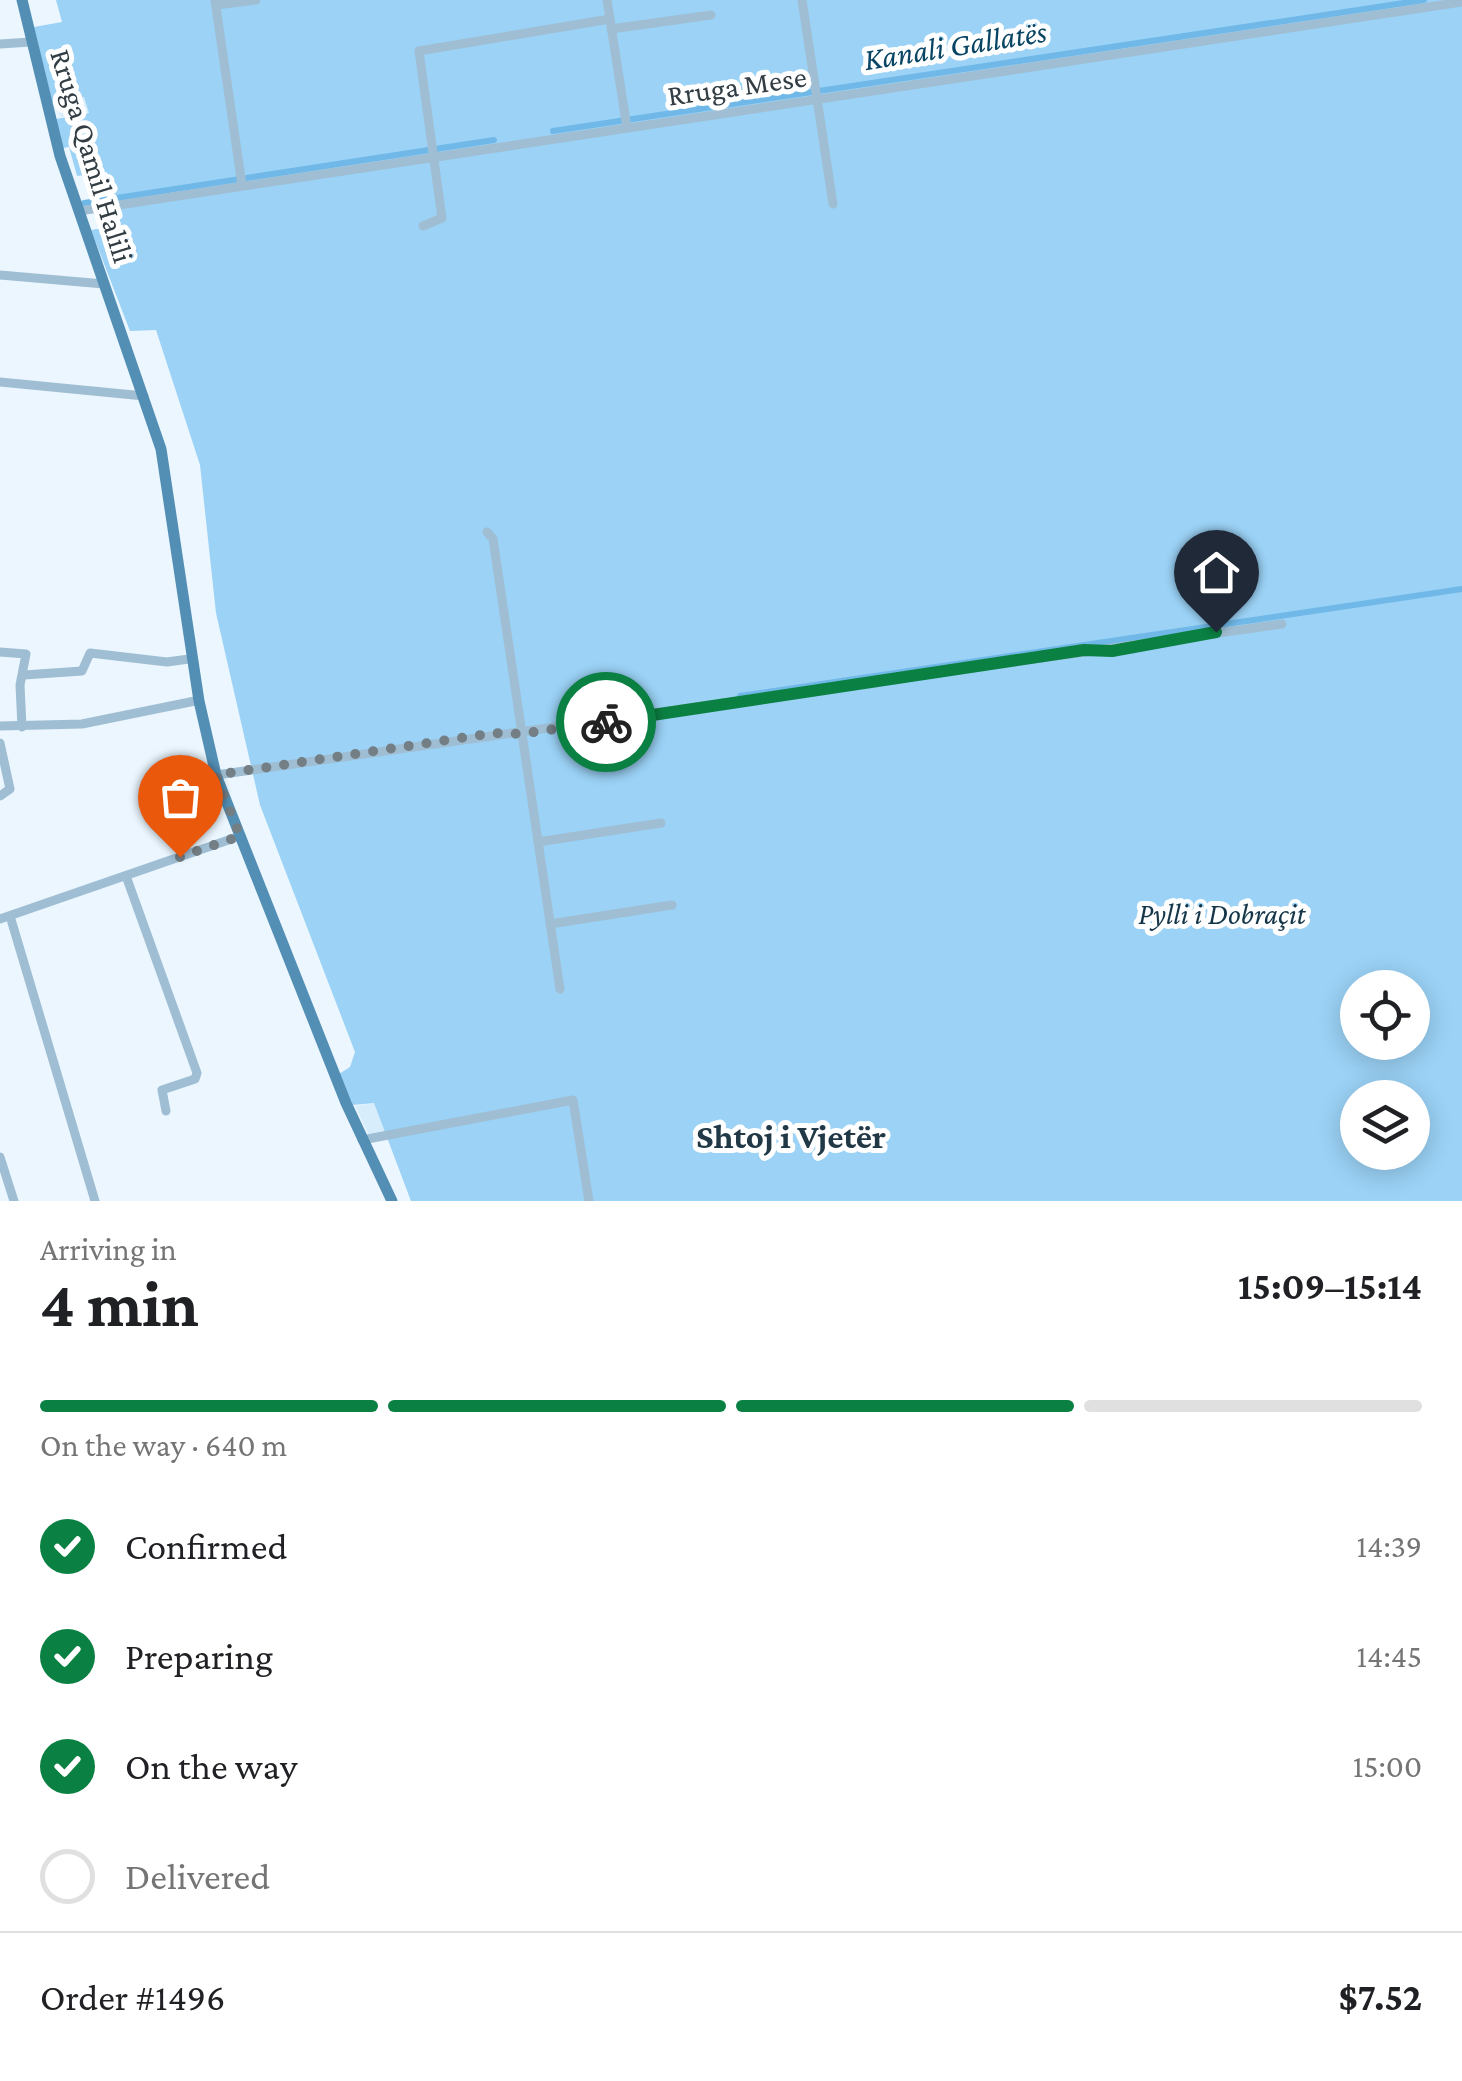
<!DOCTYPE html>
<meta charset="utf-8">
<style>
:root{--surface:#fff;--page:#f2f2f2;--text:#202124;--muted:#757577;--line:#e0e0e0;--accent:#0b8043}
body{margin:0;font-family:"Crimson Pro",serif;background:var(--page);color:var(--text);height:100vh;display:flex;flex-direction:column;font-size:38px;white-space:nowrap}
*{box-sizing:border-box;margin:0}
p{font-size:32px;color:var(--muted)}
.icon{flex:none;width:55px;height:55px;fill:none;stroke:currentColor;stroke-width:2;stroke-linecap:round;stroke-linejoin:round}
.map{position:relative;height:1201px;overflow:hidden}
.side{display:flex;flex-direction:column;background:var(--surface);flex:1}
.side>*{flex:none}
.controls{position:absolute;left:1340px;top:970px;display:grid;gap:20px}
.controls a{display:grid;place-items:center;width:90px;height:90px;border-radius:50%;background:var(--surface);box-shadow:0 5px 25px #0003;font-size:50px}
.pin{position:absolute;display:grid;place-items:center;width:85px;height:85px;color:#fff;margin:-102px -42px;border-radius:50% 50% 50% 0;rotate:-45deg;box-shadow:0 0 10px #0007}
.pin .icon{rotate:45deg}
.courier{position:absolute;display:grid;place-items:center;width:100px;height:100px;margin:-50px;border:8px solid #0b8043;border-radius:50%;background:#fff;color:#222;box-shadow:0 2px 12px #0007}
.headline em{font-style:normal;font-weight:700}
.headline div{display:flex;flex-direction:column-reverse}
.headline{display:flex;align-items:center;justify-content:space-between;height:170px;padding:0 40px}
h1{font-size:65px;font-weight:700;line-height:75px}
.bar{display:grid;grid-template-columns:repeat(4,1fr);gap:15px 10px;align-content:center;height:120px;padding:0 40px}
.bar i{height:12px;border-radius:8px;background:var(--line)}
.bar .active{background:var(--accent)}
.bar p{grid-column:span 4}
.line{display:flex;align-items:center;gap:25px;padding:0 40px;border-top:2px solid var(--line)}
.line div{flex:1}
ol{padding:0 40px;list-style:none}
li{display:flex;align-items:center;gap:30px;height:110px}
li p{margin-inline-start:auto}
li .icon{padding:10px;border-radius:50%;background:var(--accent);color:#fff;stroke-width:4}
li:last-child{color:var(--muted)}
li i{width:55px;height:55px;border:5px solid var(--line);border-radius:50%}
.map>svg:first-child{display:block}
.built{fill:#d8edfb}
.green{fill:#9bd2f6;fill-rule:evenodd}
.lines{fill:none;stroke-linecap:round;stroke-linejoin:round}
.canal{stroke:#6fb8e7;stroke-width:6}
.minor{stroke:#9fbed3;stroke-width:9}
.major{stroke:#538fb5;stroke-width:11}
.done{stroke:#737e85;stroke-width:10;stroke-dasharray:0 18}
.route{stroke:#0b8043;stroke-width:12}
.labels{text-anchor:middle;stroke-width:10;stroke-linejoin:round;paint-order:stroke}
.street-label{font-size:30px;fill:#323d44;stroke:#fff}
.park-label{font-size:30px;font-style:italic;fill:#153649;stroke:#fff}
.water-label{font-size:32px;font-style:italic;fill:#084564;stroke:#fff}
.quarter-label{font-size:35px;font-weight:bold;fill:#213846;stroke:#fff}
</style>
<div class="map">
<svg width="1462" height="1201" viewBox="0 0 1462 1201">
<rect width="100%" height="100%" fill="#ebf6fe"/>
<g class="built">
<path d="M158,84L161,101L60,117L58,101Z"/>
<path d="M435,1093L439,1125L369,1135L355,1106Z"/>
</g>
<path class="green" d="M56,0H1462V1201H411L374,1103L352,1105L339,1074L350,1067L355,1052L260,805L216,613L200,465L156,330L130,331L91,230L121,225L107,172L77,176L69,147L63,148L56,119L89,113L84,97L52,102L34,27L62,22ZM1358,988H1412V1042H1358ZM1358,1098H1412V1152H1358Z"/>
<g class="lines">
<g class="canal">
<path d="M553,131L1424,0"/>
<path d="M84,203L494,140"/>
<path d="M740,696L1462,589"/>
</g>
<g class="minor">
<path d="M215,0L242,185"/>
<path d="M607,0L627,128"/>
<path d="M802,0L833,204"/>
<path d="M216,5L256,0"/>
<path d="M611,29L711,15"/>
<path d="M0,44L31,42"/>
<path d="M79,211L1462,2"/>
<path d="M423,226L442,218L419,51L610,19"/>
<path d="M0,275L104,284"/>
<path d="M0,382L144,396"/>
<path d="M487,532L493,539L560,989"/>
<path d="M0,652L26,654L20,685L22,727"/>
<path d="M24,675L82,671L90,653L167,662L189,659"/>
<path d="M0,726L82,724L195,701"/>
<path d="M0,743L10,789L0,796"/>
<path d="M216,775L1282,624"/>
<path d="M538,842L661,823"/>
<path d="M126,876L197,1073L195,1079L162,1090L166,1111"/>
<path d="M10,916L95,1201"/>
<path d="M0,919L240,836"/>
<path d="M550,924L672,905"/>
<path d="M362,1140L573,1100L589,1201"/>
<path d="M0,1157L14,1201"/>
</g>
<path class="major" d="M22,0L60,156L161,449L199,701L216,775L346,1103L392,1201"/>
</g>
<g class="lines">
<path class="done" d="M180,857L240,836L216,775L494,733L520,734L606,722"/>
<path class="route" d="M606,722L1084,650L1112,651L1216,632"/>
</g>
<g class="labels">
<g class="street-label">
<text transform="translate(737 86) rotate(-8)" y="10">Rruga Mese</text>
<text transform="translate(92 156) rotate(73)" y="10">Rruga Qamil Halili</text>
</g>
<g class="park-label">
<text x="1222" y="924">Pylli i Dobraçit</text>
</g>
<g class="water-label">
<text transform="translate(955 45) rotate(-9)" y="11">Kanali Gallatës</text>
</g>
<g class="quarter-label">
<text x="791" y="1148">Shtoj i Vjetër</text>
</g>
</g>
</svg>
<div class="controls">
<a><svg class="icon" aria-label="locate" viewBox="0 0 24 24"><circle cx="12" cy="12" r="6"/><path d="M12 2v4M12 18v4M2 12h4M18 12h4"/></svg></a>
<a><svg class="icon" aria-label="layers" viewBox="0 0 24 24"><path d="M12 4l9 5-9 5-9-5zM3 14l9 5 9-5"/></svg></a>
</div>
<div class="pin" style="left:180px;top:857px;background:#ea580c"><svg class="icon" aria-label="bag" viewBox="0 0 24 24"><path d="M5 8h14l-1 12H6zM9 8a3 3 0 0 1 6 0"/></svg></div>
<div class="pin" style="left:1216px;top:632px;background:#1f2937"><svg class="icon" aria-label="home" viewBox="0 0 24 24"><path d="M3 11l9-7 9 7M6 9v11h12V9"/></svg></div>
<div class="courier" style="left:606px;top:722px"><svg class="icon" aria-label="bike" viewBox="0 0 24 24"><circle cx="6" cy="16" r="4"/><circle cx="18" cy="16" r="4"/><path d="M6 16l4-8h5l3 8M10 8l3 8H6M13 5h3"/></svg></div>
</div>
<section class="side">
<div class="headline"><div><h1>4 min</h1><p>Arriving in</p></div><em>15:09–15:14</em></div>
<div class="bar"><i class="active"></i><i class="active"></i><i class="active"></i><i></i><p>On the way · 640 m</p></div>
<ol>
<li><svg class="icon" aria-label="check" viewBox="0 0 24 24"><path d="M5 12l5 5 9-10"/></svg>Confirmed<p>14:39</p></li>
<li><svg class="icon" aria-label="check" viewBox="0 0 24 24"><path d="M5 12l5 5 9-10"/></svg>Preparing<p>14:45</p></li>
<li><svg class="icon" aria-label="check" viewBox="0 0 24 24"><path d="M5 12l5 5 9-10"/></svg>On the way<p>15:00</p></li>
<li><i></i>Delivered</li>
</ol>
<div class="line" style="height:130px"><div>Order #1496</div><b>$7.52</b></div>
</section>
